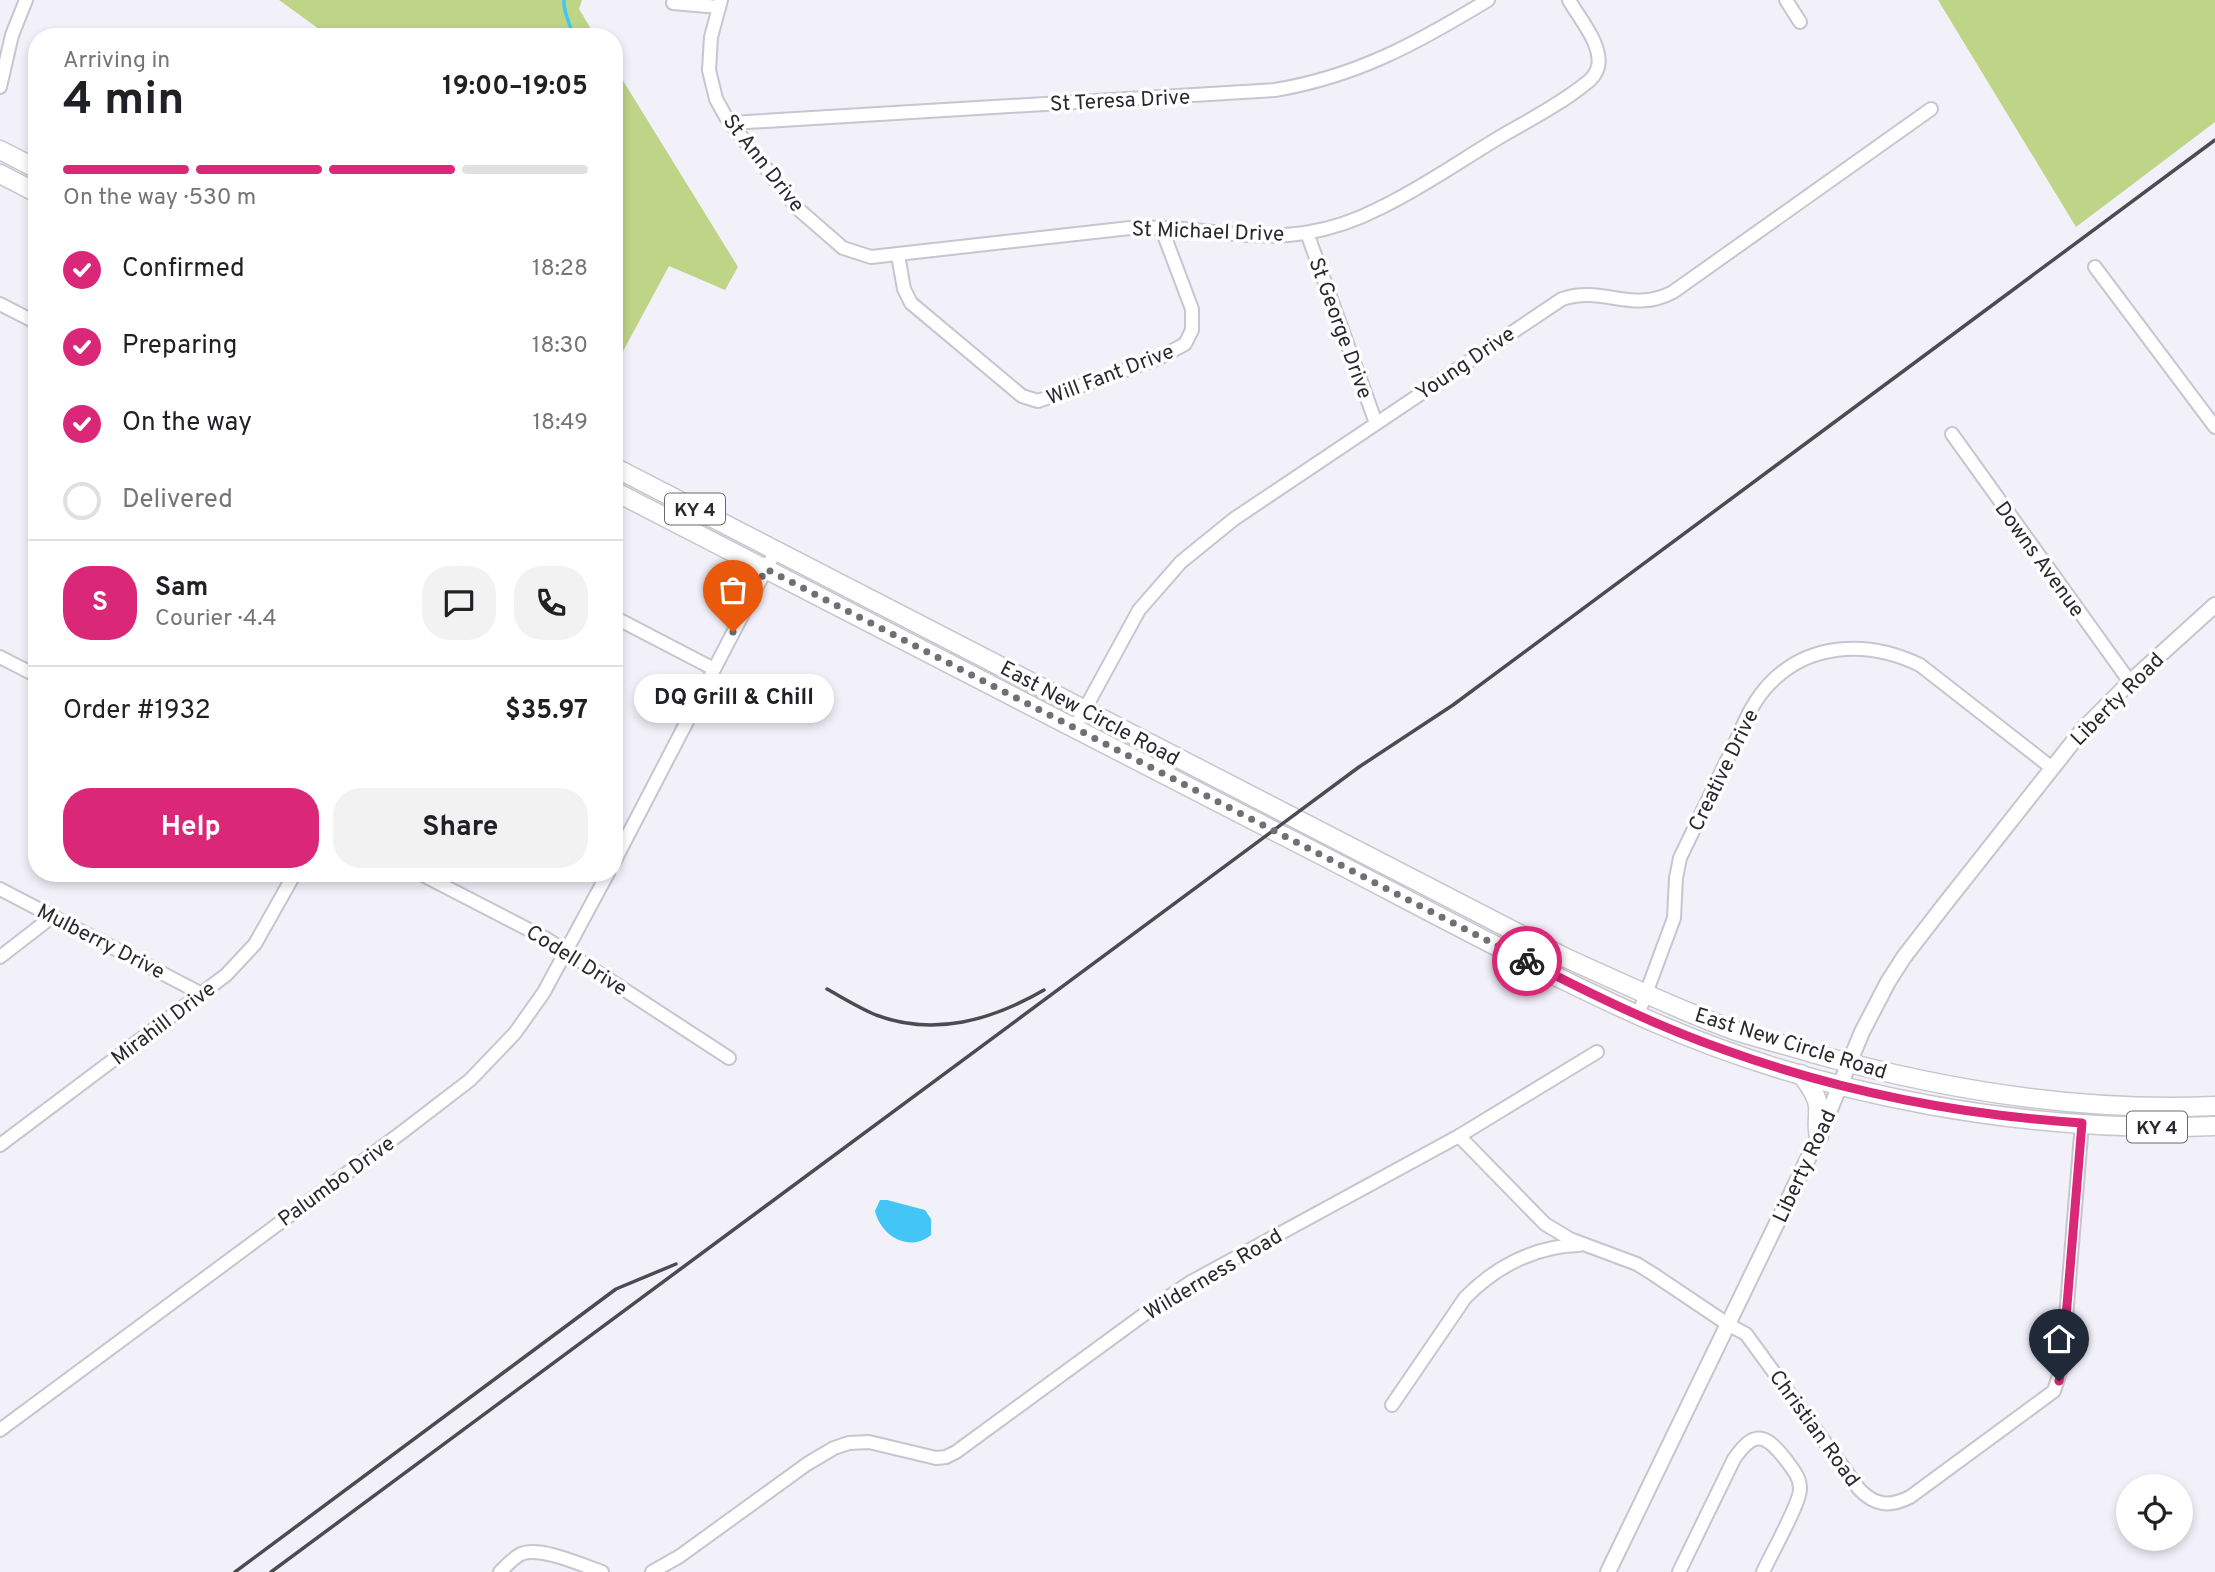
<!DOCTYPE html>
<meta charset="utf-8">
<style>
:root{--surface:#fff;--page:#f2f2f2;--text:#202124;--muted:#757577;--line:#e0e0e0;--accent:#db2777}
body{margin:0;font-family:Overpass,sans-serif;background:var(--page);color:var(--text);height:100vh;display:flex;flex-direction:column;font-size:26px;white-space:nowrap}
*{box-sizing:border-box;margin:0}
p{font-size:23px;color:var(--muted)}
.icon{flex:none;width:38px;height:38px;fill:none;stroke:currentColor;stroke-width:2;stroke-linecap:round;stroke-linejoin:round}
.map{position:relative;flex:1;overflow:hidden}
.sheet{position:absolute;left:28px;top:28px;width:595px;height:854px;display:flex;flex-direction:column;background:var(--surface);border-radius:28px;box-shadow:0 4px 10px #0003}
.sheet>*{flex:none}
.controls{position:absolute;left:2116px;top:1474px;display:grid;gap:14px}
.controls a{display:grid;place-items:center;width:77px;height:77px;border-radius:50%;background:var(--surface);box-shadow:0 4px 10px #0003;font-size:35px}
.pin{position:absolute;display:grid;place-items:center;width:60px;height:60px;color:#fff;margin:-72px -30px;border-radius:50% 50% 50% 0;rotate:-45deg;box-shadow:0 0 7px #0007}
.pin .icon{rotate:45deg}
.courier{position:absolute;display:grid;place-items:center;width:70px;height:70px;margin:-35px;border:5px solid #db2777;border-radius:50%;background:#fff;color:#222;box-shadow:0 2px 9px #0007}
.bubble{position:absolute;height:49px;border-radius:24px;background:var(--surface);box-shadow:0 4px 10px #0003;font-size:23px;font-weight:700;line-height:49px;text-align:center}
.overview em{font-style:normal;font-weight:700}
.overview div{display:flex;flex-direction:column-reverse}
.overview{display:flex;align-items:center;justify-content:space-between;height:119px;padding:0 35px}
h1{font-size:46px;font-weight:700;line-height:52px}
.bar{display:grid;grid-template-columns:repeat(4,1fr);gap:10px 7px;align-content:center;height:84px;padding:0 35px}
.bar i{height:9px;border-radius:5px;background:var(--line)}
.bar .current{background:var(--accent)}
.bar p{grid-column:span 4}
.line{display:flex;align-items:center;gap:18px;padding:0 35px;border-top:2px solid var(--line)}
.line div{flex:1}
.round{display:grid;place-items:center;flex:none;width:74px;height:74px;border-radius:28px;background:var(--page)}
ol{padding:0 35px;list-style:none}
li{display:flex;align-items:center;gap:21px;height:77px}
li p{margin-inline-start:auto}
li .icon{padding:7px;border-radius:50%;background:var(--accent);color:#fff;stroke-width:4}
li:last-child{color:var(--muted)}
li i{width:38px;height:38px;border:4px solid var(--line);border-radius:50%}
.primary-button{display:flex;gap:14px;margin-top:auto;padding:14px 35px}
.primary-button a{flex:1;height:80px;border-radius:28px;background:var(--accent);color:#fff;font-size:28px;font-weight:700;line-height:80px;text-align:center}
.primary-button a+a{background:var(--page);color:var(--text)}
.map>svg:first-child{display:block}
.green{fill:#bed486}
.water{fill:#43c6f5}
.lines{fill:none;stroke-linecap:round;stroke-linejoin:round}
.stream{stroke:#43c6f5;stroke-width:3.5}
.minor-casing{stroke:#c7c5ce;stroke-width:16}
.major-casing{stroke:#c7c5ce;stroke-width:18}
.highway-casing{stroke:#c7c5ce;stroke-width:21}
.minor{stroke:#fff;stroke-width:12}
.major{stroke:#fff;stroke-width:14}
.highway{stroke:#fff;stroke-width:18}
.rail{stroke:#4c4b50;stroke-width:3.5}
.done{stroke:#706f74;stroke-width:7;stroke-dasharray:0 12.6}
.route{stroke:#db2777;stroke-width:9}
.labels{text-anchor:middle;stroke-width:7;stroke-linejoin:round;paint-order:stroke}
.shield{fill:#fff;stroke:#6a696c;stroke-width:2}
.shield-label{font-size:19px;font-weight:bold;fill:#2a292d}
.street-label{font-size:21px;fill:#2a292d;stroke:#fff}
</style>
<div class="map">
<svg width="2215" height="1572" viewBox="0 0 2215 1572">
<rect width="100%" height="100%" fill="#f2f0f9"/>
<g class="green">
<path d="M279,0H582L579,9L596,37H330Z"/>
<path d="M1938,0H2215V122L2076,227Z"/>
<path d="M614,66L738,267L725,290L669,266L614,368Z"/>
</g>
<path class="water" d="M880,1200H887L925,1210L931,1219V1235C909,1253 881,1236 875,1211Z"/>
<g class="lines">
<path class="stream" d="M564,0C563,13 571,24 573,37"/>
<g class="minor-casing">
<g id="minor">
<path d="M721,0L711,37L709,70L716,99L726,117L797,208L843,248L871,257L1130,228C1189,224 1245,242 1305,233C1330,229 1357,220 1380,208C1420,189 1457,163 1495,140C1525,122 1558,106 1585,84C1591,80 1596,74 1598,67C1603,45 1579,18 1569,0"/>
<path d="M1786,0L1800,22"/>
<path d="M673,3L719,7"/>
<path d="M0,87L12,35L26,0"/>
<path d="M731,123L1275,90C1358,76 1417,43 1488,0"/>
<path d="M1307,233L1376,423"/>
<path d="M898,255L904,289L911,303L1022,396L1038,401L1159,358L1185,344L1192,330V309L1161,227"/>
<path d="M2095,267L2215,427"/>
<path d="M0,304L37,323"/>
<path d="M1952,434L2130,682"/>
<path d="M614,617L714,669"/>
<path d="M0,657L37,676"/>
<path d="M1074,729L1139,610L1181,562L1234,519L1562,299C1603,285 1632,314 1673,292L1931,109"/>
<path d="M614,862L776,550"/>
<path d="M419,873L545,938L729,1058"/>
<path d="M0,889L202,994"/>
<path d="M0,957L53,916"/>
<path d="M1638,1015L1674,918L1676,878L1680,858C1697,823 1714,787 1731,752C1741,731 1749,708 1764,690C1804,642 1867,639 1920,665L2052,768"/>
<path d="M1459,1136L1545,1224L1570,1239L1637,1264L1653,1274L1729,1325L1746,1334L1859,1489C1875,1506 1890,1507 1910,1497L2054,1391L2062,1366L2082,1123"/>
<path d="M0,1145L226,975L255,944L295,873"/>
<path d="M1392,1405L1465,1298C1495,1267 1535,1246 1579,1245"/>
<path d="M0,1430L401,1133L470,1080L515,1033L544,992L608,873"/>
<path d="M500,1572C506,1566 513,1558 521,1554C540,1546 582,1565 602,1572"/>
<path d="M652,1572L680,1556L807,1464L834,1448L849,1443L869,1442L936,1458L946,1457L956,1452L1161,1302L1191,1282L1459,1136L1597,1052"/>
<path d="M1679,1572L1734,1459C1754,1430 1765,1433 1786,1460C1792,1468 1800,1477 1800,1488C1801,1502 1770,1556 1763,1572"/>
</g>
</g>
<g class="major-casing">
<path id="major" d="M1608,1572L1819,1136L1862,1032L1888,982L1904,957L1941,909L2084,728L2130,682L2215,605"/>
</g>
<g class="highway-casing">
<g id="highway">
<path d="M0,150L37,169"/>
<path d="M0,174L37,193"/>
<path d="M614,467L1566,958C1622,983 1678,1010 1736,1031C1761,1039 1787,1045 1812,1053C1943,1090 2079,1112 2215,1106"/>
<path d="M614,491C835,605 1055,720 1276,832C1401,895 1523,964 1651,1021C1823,1097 2028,1133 2215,1126"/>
<path d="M1801,1074C1808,1084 1817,1094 1818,1106C1819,1117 1816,1125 1819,1136"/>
</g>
</g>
<use href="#minor" class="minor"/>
<use href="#major" class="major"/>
<use href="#highway" class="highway"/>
<g class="rail">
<path d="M827,989C843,998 859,1008 876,1015C935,1037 992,1020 1044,990"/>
<path d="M235,1572L616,1289L676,1264"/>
<path d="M271,1572L1359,767L1453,705L2215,140"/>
</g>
</g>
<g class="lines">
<path class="done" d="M733,632L766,569L1527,961"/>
<path class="route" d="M1527,961C1591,994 1656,1026 1725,1050C1839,1091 1961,1115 2082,1123L2062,1366L2059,1381"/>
</g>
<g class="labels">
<g class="shield">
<rect x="665" y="493.5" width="60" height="31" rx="5"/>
<rect x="2127" y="1111.5" width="60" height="31" rx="5"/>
</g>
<g class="shield-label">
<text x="695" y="516">KY 4</text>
<text x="2157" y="1134">KY 4</text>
</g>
<g class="street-label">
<text transform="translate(1120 100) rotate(-3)" y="7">St Teresa Drive</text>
<text transform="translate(764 163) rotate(52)" y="7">St Ann Drive</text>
<text transform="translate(1208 231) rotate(2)" y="7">St Michael Drive</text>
<text transform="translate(1341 328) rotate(70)" y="7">St George Drive</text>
<text transform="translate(1465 363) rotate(-34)" y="7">Young Drive</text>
<text transform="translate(1110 374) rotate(-21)" y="7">Will Fant Drive</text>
<text transform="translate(2040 559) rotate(54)" y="7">Downs Avenue</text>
<text transform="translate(2117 699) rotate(-45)" y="7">Liberty Road</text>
<text transform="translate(1090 713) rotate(28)" y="7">East New Circle Road</text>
<text transform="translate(1723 770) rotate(-64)" y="7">Creative Drive</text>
<text transform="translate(101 941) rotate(27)" y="7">Mulberry Drive</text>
<text transform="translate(577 960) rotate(32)" y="7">Codell Drive</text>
<text transform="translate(163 1023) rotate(-37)" y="7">Mirahill Drive</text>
<text transform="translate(1791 1043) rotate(17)" y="7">East New Circle Road</text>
<text transform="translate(1804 1166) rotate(-65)" y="7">Liberty Road</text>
<text transform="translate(336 1181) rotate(-36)" y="7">Palumbo Drive</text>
<text transform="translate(1213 1274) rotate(-31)" y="7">Wilderness Road</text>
<text transform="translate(1815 1428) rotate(54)" y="7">Christian Road</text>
</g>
</g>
</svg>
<div class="controls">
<a><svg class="icon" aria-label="locate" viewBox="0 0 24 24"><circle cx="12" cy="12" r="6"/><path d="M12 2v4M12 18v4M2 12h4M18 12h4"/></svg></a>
</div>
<div class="pin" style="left:733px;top:632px;background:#ea580c"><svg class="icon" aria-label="bag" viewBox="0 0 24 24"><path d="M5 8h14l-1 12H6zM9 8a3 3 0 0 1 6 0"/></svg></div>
<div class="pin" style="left:2059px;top:1381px;background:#1f2937"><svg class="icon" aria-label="home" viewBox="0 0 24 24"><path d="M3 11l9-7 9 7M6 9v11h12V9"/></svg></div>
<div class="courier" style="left:1527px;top:961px"><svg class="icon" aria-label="bike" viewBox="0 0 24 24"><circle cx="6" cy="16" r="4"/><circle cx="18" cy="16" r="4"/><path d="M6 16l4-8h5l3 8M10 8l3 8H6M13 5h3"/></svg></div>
<div class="bubble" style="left:634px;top:674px;width:200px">DQ Grill &amp; Chill</div>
<section class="sheet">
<div class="overview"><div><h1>4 min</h1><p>Arriving in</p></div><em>19:00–19:05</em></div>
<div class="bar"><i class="current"></i><i class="current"></i><i class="current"></i><i></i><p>On the way · 530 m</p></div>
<ol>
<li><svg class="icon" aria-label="check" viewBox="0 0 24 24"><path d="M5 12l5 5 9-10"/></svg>Confirmed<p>18:28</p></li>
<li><svg class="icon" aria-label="check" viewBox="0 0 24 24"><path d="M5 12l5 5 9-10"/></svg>Preparing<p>18:30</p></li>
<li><svg class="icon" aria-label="check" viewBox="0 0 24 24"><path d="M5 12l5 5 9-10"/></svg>On the way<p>18:49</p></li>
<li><i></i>Delivered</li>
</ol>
<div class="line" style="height:126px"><b class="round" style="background:var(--accent);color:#fff">S</b><div><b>Sam</b><p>Courier · 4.4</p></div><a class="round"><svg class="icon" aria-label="chat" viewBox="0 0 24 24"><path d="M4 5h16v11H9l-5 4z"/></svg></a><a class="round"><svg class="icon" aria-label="phone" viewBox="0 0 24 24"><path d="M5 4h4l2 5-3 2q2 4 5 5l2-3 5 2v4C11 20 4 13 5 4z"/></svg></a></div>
<div class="line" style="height:91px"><div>Order #1932</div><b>$35.97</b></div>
<div class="primary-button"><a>Help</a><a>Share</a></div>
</section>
</div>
